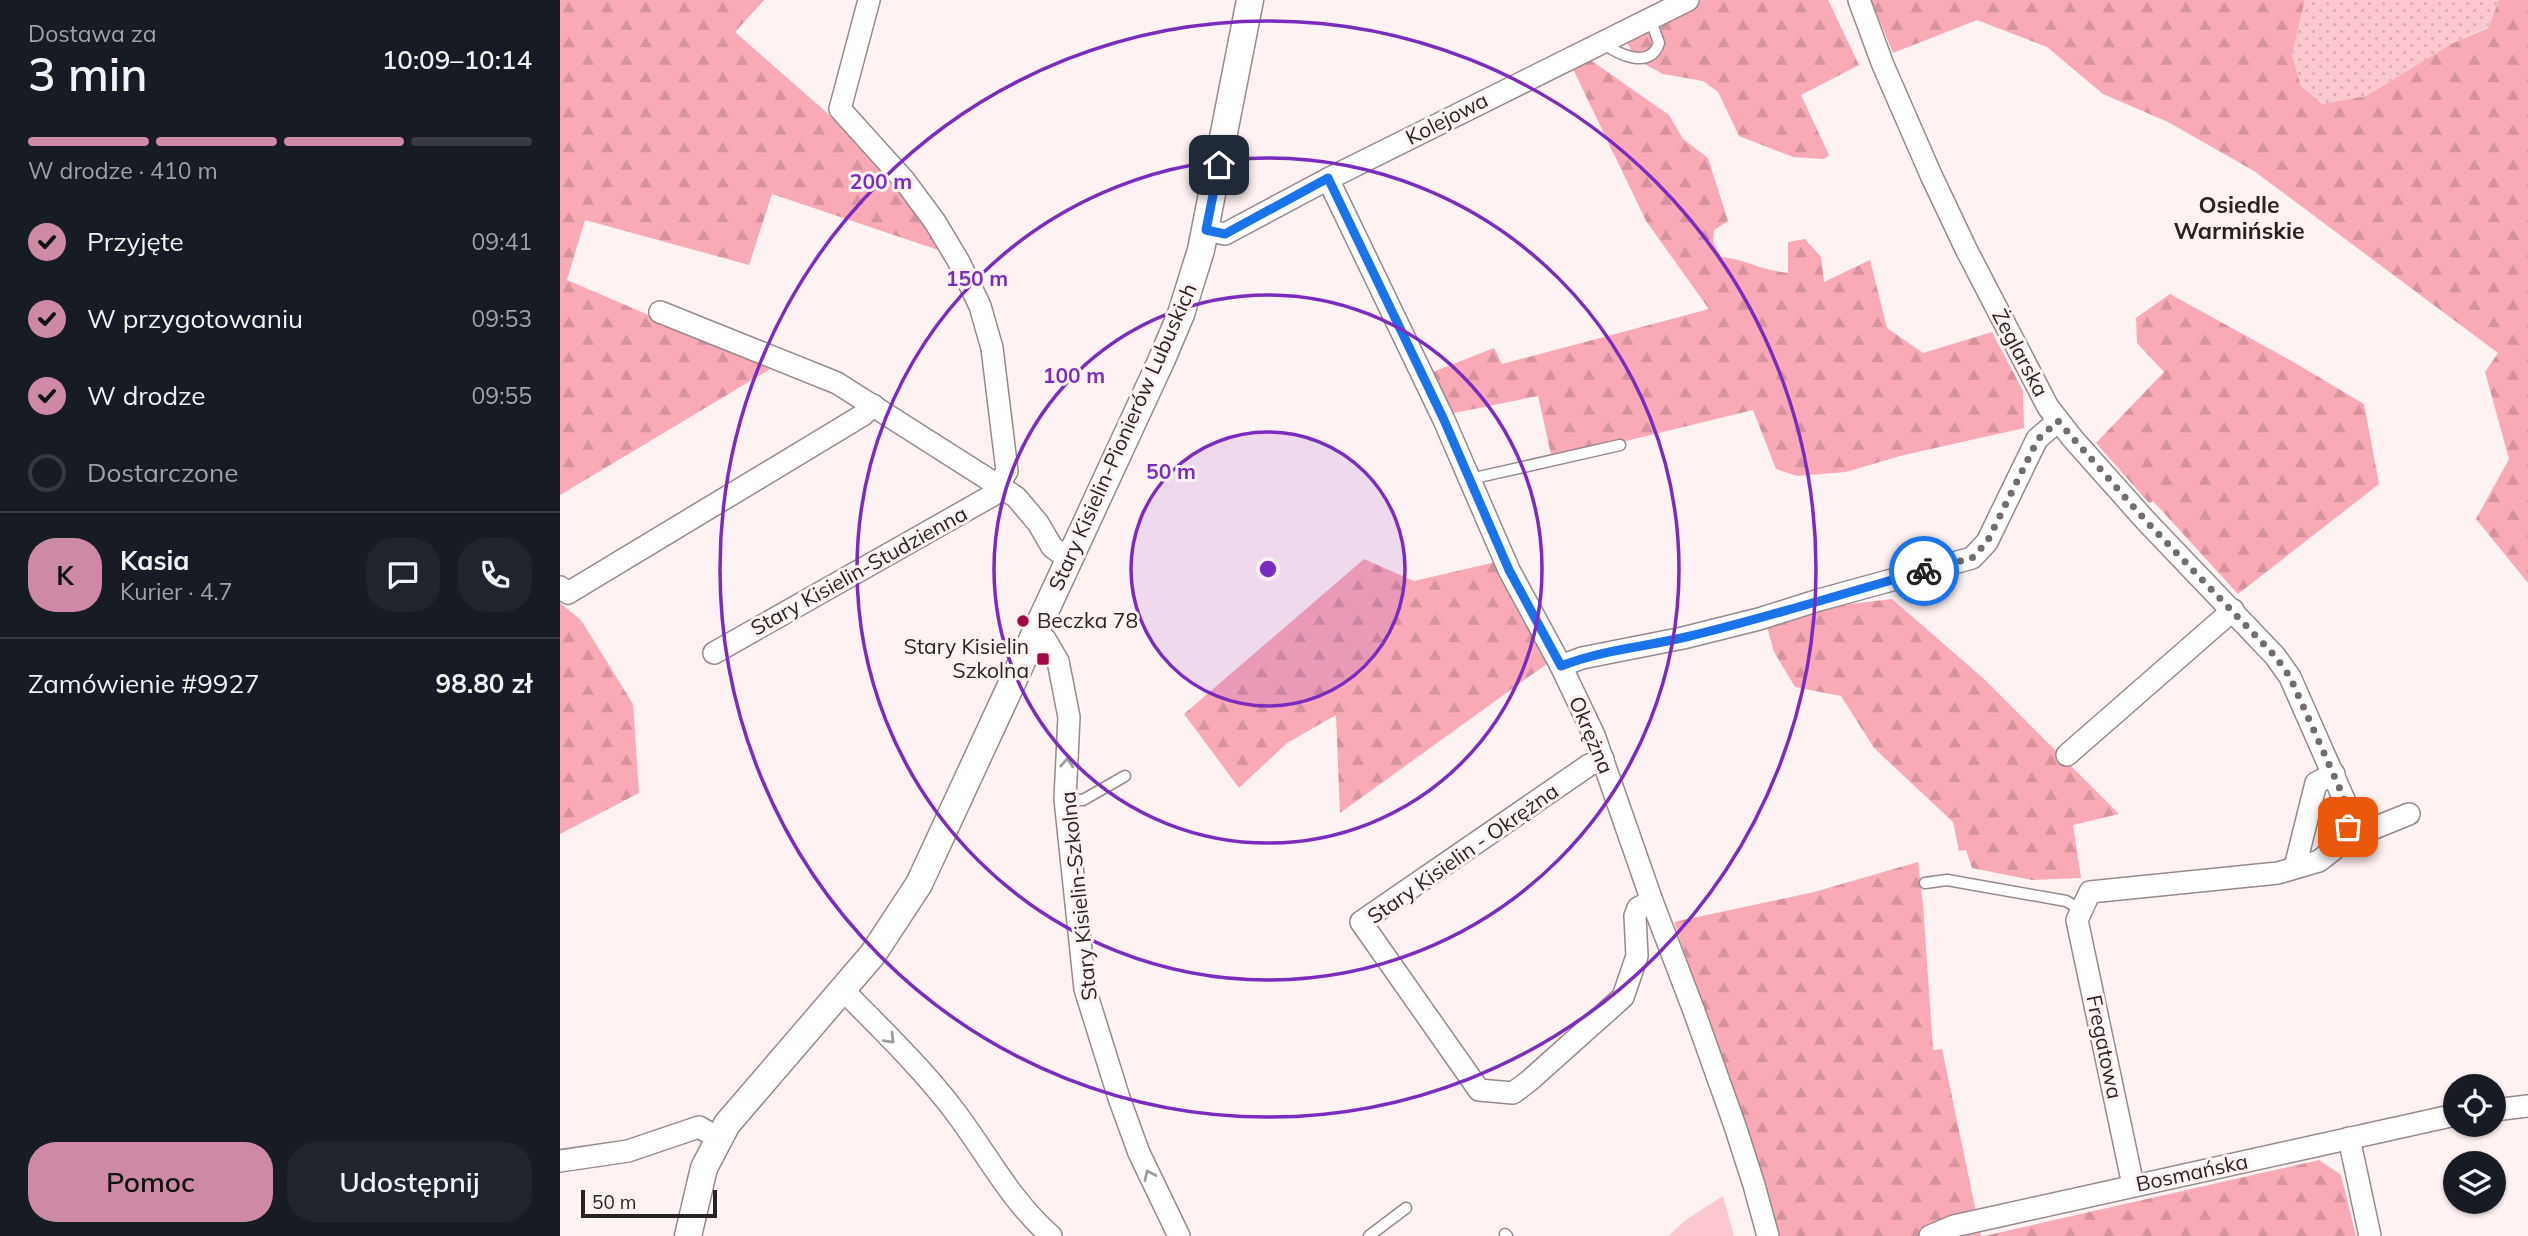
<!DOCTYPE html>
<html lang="pl">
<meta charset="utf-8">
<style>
:root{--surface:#171b24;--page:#20242c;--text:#f1f3f6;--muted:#9ea1a6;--line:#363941;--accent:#ce8aa5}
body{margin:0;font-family:Mulish,sans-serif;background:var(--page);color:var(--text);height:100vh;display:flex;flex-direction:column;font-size:26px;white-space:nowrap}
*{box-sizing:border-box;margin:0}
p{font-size:23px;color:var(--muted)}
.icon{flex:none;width:38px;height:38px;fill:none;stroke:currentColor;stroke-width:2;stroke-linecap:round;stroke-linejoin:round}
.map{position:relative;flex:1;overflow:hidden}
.panel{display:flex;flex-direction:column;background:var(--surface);width:560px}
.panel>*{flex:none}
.tools{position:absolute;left:1883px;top:1074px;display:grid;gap:14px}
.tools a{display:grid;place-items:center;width:63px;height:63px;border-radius:50%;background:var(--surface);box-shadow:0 2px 5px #0004;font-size:35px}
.scale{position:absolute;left:21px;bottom:18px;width:136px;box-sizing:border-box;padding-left:7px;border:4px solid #282323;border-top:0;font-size:19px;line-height:24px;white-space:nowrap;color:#282323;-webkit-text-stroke:5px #fff2f3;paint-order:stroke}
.pin{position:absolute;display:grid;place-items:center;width:60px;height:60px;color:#fff;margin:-30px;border-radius:14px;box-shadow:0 4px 10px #0006}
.courier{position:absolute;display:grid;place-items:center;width:70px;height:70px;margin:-35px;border:5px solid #1a73e8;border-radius:50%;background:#fff;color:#222;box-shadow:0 2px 9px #0007}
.headline em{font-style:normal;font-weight:600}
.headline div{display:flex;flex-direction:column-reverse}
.headline{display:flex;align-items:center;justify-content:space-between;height:119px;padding:0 28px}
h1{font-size:46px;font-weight:600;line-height:52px}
.bar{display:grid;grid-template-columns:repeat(4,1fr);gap:10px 7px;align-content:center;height:84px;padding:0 28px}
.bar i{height:9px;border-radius:5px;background:var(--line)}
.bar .active{background:var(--accent)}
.bar p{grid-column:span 4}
.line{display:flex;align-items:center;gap:18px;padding:0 28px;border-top:2px solid var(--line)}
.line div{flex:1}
.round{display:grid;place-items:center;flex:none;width:74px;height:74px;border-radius:28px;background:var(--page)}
ol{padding:0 28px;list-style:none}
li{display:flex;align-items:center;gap:21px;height:77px}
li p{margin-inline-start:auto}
li .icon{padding:7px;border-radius:50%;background:var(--accent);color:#111;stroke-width:4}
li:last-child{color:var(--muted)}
li i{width:38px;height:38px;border:4px solid var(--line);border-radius:50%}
.action{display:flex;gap:14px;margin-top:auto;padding:14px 28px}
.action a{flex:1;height:80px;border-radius:28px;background:var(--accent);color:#111;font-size:28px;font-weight:600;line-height:80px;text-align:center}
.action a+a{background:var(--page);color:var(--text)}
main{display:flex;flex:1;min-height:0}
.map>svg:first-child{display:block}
.grass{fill:url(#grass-dots)}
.forest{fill:url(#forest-firs)}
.garden{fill:#fdc9d0}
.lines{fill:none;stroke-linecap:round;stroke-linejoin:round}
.service-casing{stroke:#97898b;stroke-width:13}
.minor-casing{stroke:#97898b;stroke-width:24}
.tertiary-casing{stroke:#97898b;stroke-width:29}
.service{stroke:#fff;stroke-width:10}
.minor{stroke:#fff;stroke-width:21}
.tertiary{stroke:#fff;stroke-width:26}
.oneway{stroke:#9e9c9c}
.done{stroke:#736b6c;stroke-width:7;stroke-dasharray:0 12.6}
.route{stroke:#1a73e8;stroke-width:9}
.ring{fill:none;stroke:#7b2cbf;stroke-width:3.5}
.poi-dot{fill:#a30943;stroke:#fff2f3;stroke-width:2.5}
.labels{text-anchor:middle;stroke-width:6;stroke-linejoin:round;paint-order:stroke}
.street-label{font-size:21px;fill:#282323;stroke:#fff2f3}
.poi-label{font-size:21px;fill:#282323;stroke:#fff2f3;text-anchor:start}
.neighbourhood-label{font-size:23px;font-weight:bold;fill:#282323;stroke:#fff2f3}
.centre{fill:#7b2cbf;stroke:#fff2f3;stroke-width:3.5}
.ring-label{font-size:21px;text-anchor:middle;font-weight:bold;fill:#7b2cbf;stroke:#fff2f3;stroke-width:6;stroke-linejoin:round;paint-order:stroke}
</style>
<main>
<section class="panel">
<div class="headline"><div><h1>3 min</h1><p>Dostawa za</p></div><em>10:09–10:14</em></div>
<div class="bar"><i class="active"></i><i class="active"></i><i class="active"></i><i></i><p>W drodze · 410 m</p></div>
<ol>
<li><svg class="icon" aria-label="check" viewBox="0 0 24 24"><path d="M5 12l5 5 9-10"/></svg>Przyjęte<p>09:41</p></li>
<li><svg class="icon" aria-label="check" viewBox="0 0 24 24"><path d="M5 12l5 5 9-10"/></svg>W przygotowaniu<p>09:53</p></li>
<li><svg class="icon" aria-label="check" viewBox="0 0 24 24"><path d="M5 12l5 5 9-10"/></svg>W drodze<p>09:55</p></li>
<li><i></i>Dostarczone</li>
</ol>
<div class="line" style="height:126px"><b class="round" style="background:var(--accent);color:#111">K</b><div><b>Kasia</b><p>Kurier · 4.7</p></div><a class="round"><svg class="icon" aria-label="chat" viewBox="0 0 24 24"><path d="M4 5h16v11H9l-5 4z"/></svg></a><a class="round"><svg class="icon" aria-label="phone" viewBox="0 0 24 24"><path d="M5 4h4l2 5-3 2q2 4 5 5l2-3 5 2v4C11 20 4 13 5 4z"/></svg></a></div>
<div class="line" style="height:91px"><div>Zamówienie #9927</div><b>98.80 zł</b></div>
<div class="action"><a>Pomoc</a><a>Udostępnij</a></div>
</section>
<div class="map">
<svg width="1968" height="1236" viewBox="0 0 1968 1236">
<defs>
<pattern id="grass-dots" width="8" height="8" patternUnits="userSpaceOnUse" patternTransform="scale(1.75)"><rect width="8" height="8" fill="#fdc9d0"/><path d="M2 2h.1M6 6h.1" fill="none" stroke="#d9acb2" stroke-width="1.8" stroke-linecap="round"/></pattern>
<pattern id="forest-firs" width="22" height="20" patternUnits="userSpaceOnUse" patternTransform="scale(1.75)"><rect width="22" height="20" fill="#faaab7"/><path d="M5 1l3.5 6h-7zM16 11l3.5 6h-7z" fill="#d6929d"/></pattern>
</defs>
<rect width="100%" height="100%" fill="#fff2f3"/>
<path class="grass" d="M1745,0H1939L1928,27L1891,44L1806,96L1762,104L1741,86L1732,55Z"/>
<g class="forest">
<path d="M0,0H204L175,32L274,119L338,187L384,252L212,194L189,265L25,220L7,280L212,368L0,495Z"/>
<path d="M1134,0H1268L1299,65L1241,95L1269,155L1264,159L1233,157L1179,136L1158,92L1143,81L1103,74L1077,60L1062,34Z"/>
<path d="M1311,0H1745L1732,55L1741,86L1762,104L1806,96L1891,44L1928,28L1939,0H1968V583L1916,519L1949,459L1925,372L1938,353L1694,171L1608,122L1543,94L1487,47L1417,20L1333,53Z"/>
<path d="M1029,59L1109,115L1123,139L1148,158L1168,221L1154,230L1153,241L1161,257C1184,259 1204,271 1228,273V242L1245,239L1261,257L1264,282L1310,260L1327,328L1363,353L1432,332L1463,391L1464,428L1340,456L1286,472L1237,476L1216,469L1193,410L992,459L978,396L874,417L855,379L934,348L942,364L1149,309L1086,221L1012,67Z"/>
<path d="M1610,294L1730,360L1804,404L1819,484L1678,594L1593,501L1589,503L1536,443L1604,372L1577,343L1576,318Z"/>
<path d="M804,559L854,581L936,562L988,663L780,813L776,715L727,743L679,788L624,714Z"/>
<path d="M1332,599L1424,679L1559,814L1513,825L1521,878L1472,880L1412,868L1406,850L1399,851L1393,822L1314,748L1281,696L1235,687L1214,652L1204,616L1222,612Z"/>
<path d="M0,603L21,620L73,704L79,793L0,834Z"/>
<path d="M1358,862L1363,905L1373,1050L1382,1049L1421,1236H1218L1213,1215L1114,922L1254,892Z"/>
<path d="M1759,1160L1781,1175L1796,1236H1424Z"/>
</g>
<path class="garden" d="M1163,1196L1174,1236H1108L1127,1219Z"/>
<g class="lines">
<g class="service-casing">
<g id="service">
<path d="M1042,42C1058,55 1091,70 1099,43L1090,18"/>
<path d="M910,479L1060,445"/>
<path d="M505,799L523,800L565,776"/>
<path d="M1365,883L1387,880L1506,901L1520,909"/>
<path d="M945,1234L947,1236"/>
<path d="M809,1236L846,1208"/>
</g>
</g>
<g class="minor-casing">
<g id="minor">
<path d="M1299,0L1323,65L1371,175L1406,249L1488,407L1513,439L1586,521L1715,656L1730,677L1786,804L1787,839"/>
<path d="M768,179L884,420L949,570L1001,666L1034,735L1092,901L1134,1011L1175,1126L1194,1185L1208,1236"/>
<path d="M646,230L665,234L768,179L1128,0"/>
<path d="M100,312L277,383L456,497L478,523L492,547L510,560"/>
<path d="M0,587L8,593L303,415L313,405"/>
<path d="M475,635L485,639L498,661L509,717L505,799L525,989L559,1098L579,1153L619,1236"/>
<path d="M154,653L433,495L447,471L432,348L420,306L399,262L375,222L344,180L280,109L309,0"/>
<path d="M1001,666L1022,658L1123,638L1199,619L1259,600L1412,558L1427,542L1477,439L1498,421"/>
<path d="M1507,755L1673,610"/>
<path d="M1043,759L1029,765L801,922L919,1090L953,1093L969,1081L1063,997L1077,956L1075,916L1078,908L1092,901"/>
<path d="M1735,867L1756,783L1774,774"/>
<path d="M283,990C320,1028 360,1066 393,1109C426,1152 449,1199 491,1236"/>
<path d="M1934,1110L1968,1106"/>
<path d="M1789,1138L1810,1236"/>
<path d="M0,1161L68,1151L139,1127L158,1138"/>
<path d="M1573,1185L1517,920L1530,892L1718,873L1759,861L1787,839L1849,814"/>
<path d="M1370,1236L1394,1226L1895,1115"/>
</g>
</g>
<g class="tertiary-casing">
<path id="tertiary" d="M128,1236L144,1168L167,1124L313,954L359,884L602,359L621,314L641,250L690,0"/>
</g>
<use href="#service" class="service"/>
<use href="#minor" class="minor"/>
<use href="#tertiary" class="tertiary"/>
</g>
<defs><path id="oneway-chevron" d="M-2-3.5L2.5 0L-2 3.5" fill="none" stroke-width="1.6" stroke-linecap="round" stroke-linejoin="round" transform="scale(1.75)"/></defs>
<g class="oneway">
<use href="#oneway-chevron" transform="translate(507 763) rotate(-86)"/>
<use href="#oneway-chevron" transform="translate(330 1039) rotate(46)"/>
<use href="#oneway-chevron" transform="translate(589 1175) rotate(-115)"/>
</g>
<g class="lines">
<path class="done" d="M1364,571L1412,558L1427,542L1478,439L1498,421L1586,521L1715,656L1730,677L1780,789L1786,804L1788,827"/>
<path class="route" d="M659,165L646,230L665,234L768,178L884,420L949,570L1001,666C1041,650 1084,647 1126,637C1206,618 1284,593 1364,571"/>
</g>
<circle cx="708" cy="569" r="137" fill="#7b2cbf" fill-opacity=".12"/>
<g class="ring">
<circle cx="708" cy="569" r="137"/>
<circle cx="708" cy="569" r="274"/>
<circle cx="708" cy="569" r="411"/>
<circle cx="708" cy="569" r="548"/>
</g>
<g class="poi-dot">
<circle cx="463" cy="621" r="7"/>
<rect x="476" y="652" width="14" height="14" rx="3.5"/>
</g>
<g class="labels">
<g class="street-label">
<text transform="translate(887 119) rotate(-27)" y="7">Kolejowa</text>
<text transform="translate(1460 353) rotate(62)" y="7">Żeglarska</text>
<text transform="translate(563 437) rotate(-66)" y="7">Stary Kisielin-Pionierów Lubuskich</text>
<text transform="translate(299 571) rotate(-29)" y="7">Stary Kisielin-Studzienna</text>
<text transform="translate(1031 735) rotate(67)" y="7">Okrężna</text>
<text transform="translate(903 854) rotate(-35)" y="7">Stary Kisielin - Okrężna</text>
<text transform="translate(519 896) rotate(-96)" y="7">Stary Kisielin-Szkolna</text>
<text transform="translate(1544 1047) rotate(78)" y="7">Fregatowa</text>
<text transform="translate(1632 1173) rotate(-12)" y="7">Bosmańska</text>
</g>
<g class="poi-label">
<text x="477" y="628">Beczka 78</text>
<text x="469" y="654" text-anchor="end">Stary Kisielin<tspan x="469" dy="24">Szkolna</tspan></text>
</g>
<g class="neighbourhood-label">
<text x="1679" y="213">Osiedle<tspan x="1679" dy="26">Warmińskie</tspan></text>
</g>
</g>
<circle cx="708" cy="569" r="10" class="centre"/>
<g class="ring-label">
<text x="321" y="189">200 m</text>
<text x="417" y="286">150 m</text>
<text x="514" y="383">100 m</text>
<text x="611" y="479">50 m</text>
</g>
</svg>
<div class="tools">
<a><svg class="icon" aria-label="locate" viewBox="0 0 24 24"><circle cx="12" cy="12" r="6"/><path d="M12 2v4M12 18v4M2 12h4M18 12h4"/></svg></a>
<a><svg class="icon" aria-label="layers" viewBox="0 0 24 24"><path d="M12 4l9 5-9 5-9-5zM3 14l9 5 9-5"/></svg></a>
</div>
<div class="scale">50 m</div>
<div class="pin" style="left:1788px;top:827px;background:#ea580c"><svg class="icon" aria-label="bag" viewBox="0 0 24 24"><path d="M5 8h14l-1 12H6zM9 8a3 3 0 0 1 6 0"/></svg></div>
<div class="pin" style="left:659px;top:165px;background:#1f2937"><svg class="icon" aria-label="home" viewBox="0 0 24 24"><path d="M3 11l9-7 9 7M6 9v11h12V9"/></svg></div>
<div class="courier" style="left:1364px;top:571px"><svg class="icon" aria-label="bike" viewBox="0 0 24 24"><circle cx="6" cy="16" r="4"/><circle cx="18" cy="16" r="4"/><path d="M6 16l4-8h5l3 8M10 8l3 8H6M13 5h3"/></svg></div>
</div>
</main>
